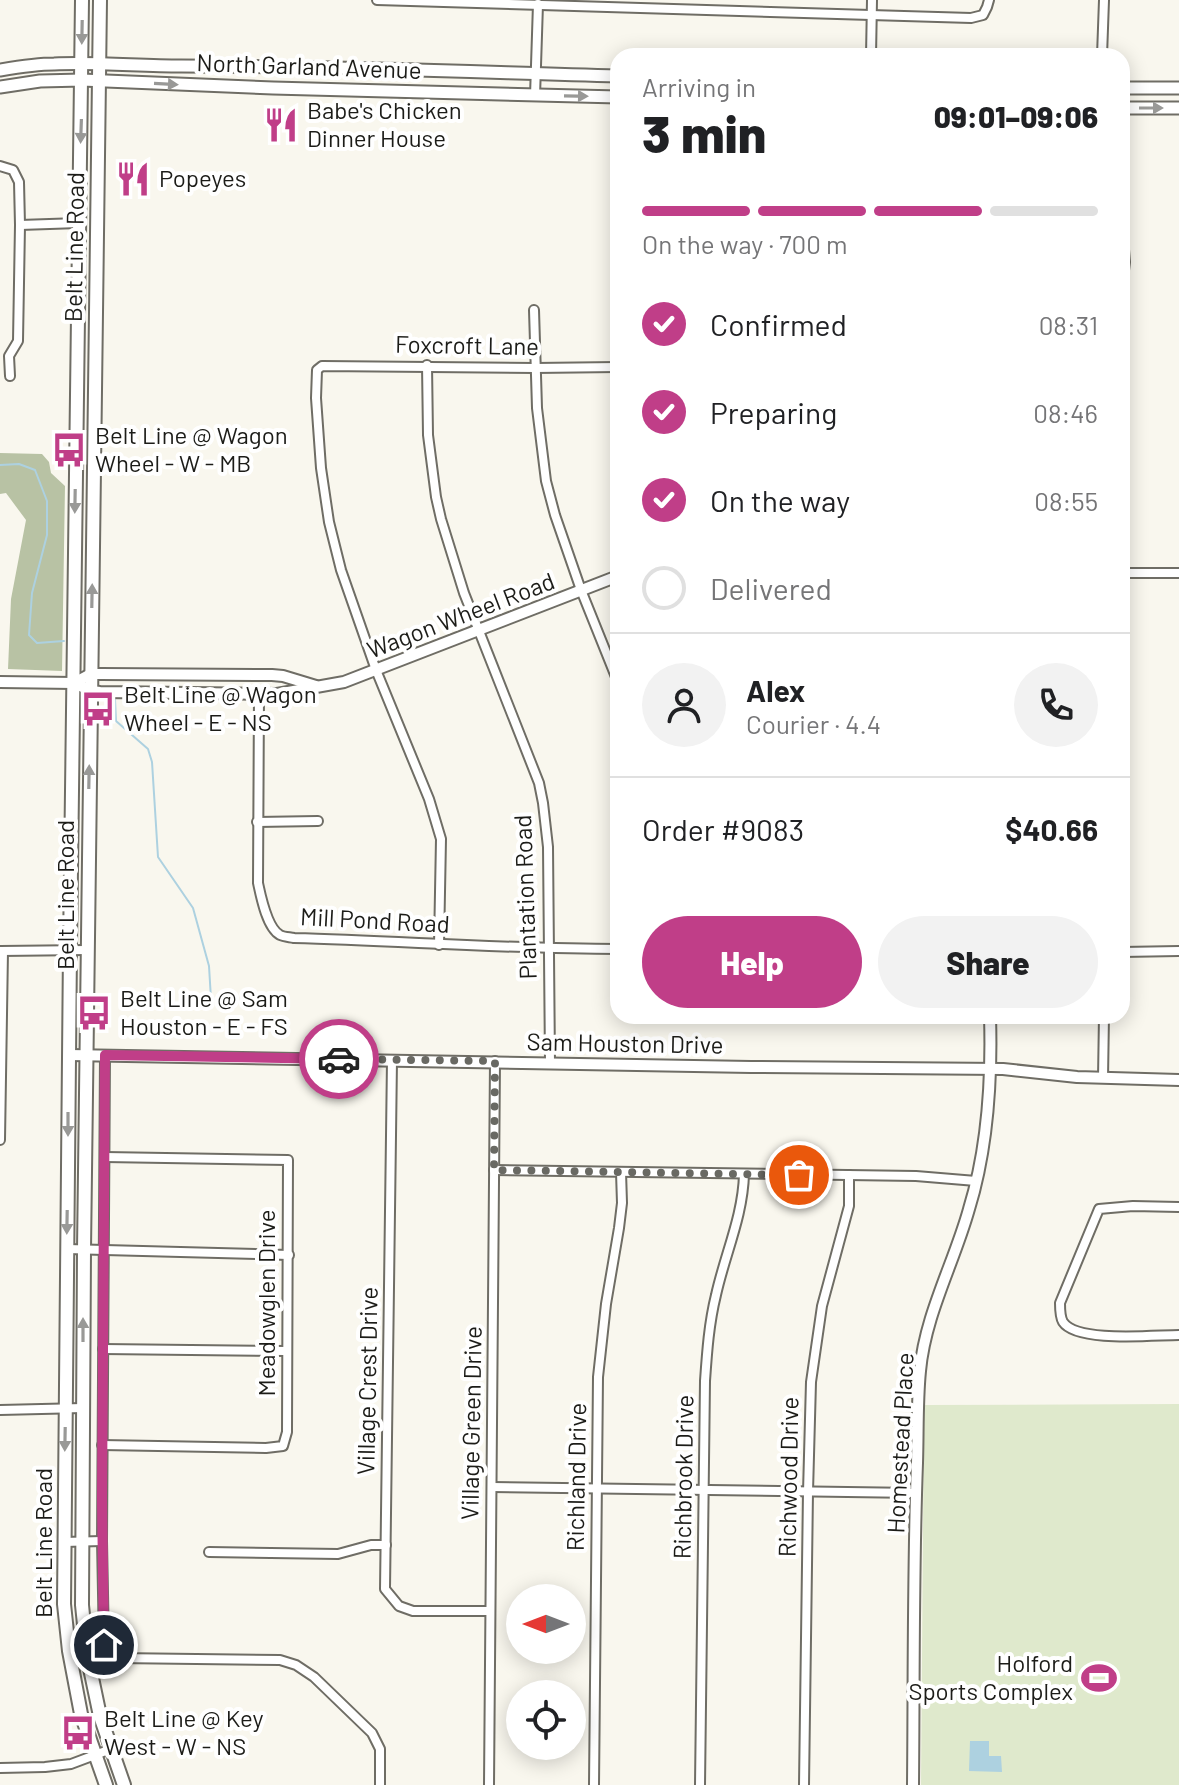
<!DOCTYPE html>
<meta charset="utf-8">
<style>
:root{--surface:#fff;--page:#f2f2f2;--text:#202124;--muted:#757577;--line:#e0e0e0;--accent:#c03e88}
body{margin:0;font-family:Barlow,sans-serif;background:var(--page);color:var(--text);height:100vh;display:flex;flex-direction:column;font-size:30px;white-space:nowrap}
*{box-sizing:border-box;margin:0}
p{font-size:26px;color:var(--muted)}
.icon{flex:none;width:44px;height:44px;fill:none;stroke:currentColor;stroke-width:2;stroke-linecap:round;stroke-linejoin:round}
.map{position:relative;flex:1;overflow:hidden}
.drawer{position:absolute;left:610px;top:48px;width:520px;height:976px;display:flex;flex-direction:column;background:var(--surface);border-radius:24px;box-shadow:0 4px 20px #0003}
.drawer>*{flex:none}
.needle{width:52px;rotate:270deg}
.buttons{position:absolute;left:506px;top:1584px;display:grid;gap:16px}
.buttons a{display:grid;place-items:center;width:80px;height:80px;border-radius:50%;background:var(--surface);box-shadow:0 4px 20px #0003;font-size:40px}
.pin{position:absolute;display:grid;place-items:center;width:68px;height:68px;color:#fff;margin:-34px;border:4px solid #fff;border-radius:50%;box-shadow:0 2px 8px #0007}
.courier{position:absolute;display:grid;place-items:center;width:80px;height:80px;margin:-40px;border:6px solid #c03e88;border-radius:50%;background:#fff;color:#222;box-shadow:0 2px 10px #0007}
.overview em{font-style:normal;font-weight:800}
.overview div{display:flex;flex-direction:column-reverse}
.overview{display:flex;align-items:center;justify-content:space-between;height:136px;padding:0 32px}
h1{font-size:52px;font-weight:800;line-height:60px}
.bar{display:grid;grid-template-columns:repeat(4,1fr);gap:12px 8px;align-content:center;height:96px;padding:0 32px}
.bar i{height:10px;border-radius:6px;background:var(--line)}
.bar .active{background:var(--accent)}
.bar p{grid-column:span 4}
.line{display:flex;align-items:center;gap:20px;padding:0 32px;border-top:2px solid var(--line)}
.line div{flex:1}
.round{display:grid;place-items:center;flex:none;width:84px;height:84px;border-radius:42px;background:var(--page)}
ol{padding:0 32px;list-style:none}
li{display:flex;align-items:center;gap:24px;height:88px}
li p{margin-inline-start:auto}
li .icon{padding:8px;border-radius:50%;background:var(--accent);color:#fff;stroke-width:4}
li:last-child{color:var(--muted)}
li i{width:44px;height:44px;border:4px solid var(--line);border-radius:50%}
.cta{display:flex;gap:16px;margin-top:auto;padding:16px 32px}
.cta a{flex:1;height:92px;border-radius:48px;background:var(--accent);color:#fff;font-size:32px;font-weight:800;line-height:92px;text-align:center}
.cta a+a{background:var(--page);color:var(--text)}
.map>svg:first-child{display:block}
.green{fill:#dfe9cc}
.forest{fill:#b8c2a4}
.water{fill:#add1e0}
.lines{fill:none;stroke-linecap:round;stroke-linejoin:round}
.stream{stroke:#add1e0;stroke-width:2}
.minor-casing{stroke:#6f6d65;stroke-width:12}
.tertiary-casing{stroke:#6f6d65;stroke-width:14}
.secondary-casing{stroke:#6f6d65;stroke-width:15}
.primary-casing{stroke:#6f6d65;stroke-width:16}
.minor{stroke:#fff;stroke-width:8}
.tertiary{stroke:#fff;stroke-width:10}
.secondary{stroke:#fff;stroke-width:11}
.primary{stroke:#fff;stroke-width:12}
.oneway{fill:#999997}
.done{stroke:#696963;stroke-width:8;stroke-dasharray:0 14.4}
.route{stroke:#c03e88;stroke-width:10}
.labels{text-anchor:middle;stroke-width:8;stroke-linejoin:round;paint-order:stroke}
.street-label{font-size:24px;fill:#1c1c18;stroke:#fff}
.poi-label{font-size:24px;fill:#1c1c18;stroke:#fff;text-anchor:start}
</style>
<div class="map">
<svg width="1179" height="1785" viewBox="0 0 1179 1785">
<rect width="100%" height="100%" fill="#f9f7ee"/>
<path class="green" d="M1179,1404V1785H921L924,1405Z"/>
<path class="forest" d="M0,453L42,454L49,462L51,473L65,486L62,671L8,669L11,599L26,520L6,493L0,494Z"/>
<path class="water" d="M970,1741H989V1756H1001L1002,1772L969,1771Z"/>
<g class="lines">
<g class="stream">
<path d="M0,465L19,464L35,470L47,501V535L32,593L29,635L37,643L64,641"/>
<path d="M115,699L116,721L148,749L152,762L158,857L193,908L209,966L211,999"/>
</g>
<g class="minor-casing">
<g id="minor">
<path d="M377,0L971,18L983,15L987,7L989,0"/>
<path d="M871,56L872,0"/>
<path d="M1102,56L1104,0"/>
<path d="M535,96L538,4"/>
<path d="M0,166L13,170L19,182L20,225L18,341L9,356L10,376"/>
<path d="M20,225L79,223"/>
<path d="M1122,225L1125,262L1122,287"/>
<path d="M534,310L537,408L546,481L555,515L581,590L618,682"/>
<path d="M427,365L428,435L436,497L441,519L464,593L539,783L543,803L548,847L550,1063"/>
<path d="M1122,573H1179"/>
<path d="M259,694L258,883C261,897 267,928 280,935C284,937 289,937 294,938C402,941 510,949 618,949"/>
<path d="M257,822L318,821"/>
<path d="M439,945L441,839L429,799L376,670L341,570L329,522L321,468L316,398L317,370L322,366L535,368L618,367"/>
<path d="M1,951L87,950"/>
<path d="M1122,952L1179,951"/>
<path d="M105,1055L102,1541L104,1645L109,1655L116,1658L280,1660L296,1665L314,1677L372,1733L380,1749V1785"/>
<path d="M392,1060L385,1589L399,1606L413,1611H490"/>
<path d="M1103,1078L1104,1016"/>
<path d="M0,1140L3,951"/>
<path d="M494,1170L916,1176L976,1181"/>
<path d="M1179,1207L1133,1206L1099,1209L1060,1303C1060,1309 1060,1317 1063,1322C1077,1343 1154,1335 1179,1335"/>
<path d="M67,1249L289,1255"/>
<path d="M103,1349L287,1351"/>
<path d="M0,1410L83,1408"/>
<path d="M102,1445L266,1448L283,1446L287,1432L288,1160L105,1157"/>
<path d="M492,1487L916,1493"/>
<path d="M64,1542L102,1541"/>
<path d="M209,1552L338,1554L371,1545H386"/>
<path d="M0,1768L45,1767L71,1764L111,1749"/>
<path d="M489,1785L495,1061"/>
<path d="M594,1785L598,1377L606,1304L619,1228L622,1203L621,1172"/>
<path d="M700,1785L705,1381C707,1352 709,1323 716,1295C725,1254 743,1216 744,1174"/>
<path d="M804,1785L808,1492L811,1382L822,1306L849,1206V1175"/>
</g>
</g>
<g class="tertiary-casing">
<g id="tertiary">
<path d="M0,682L74,683L91,691L100,692L277,694L344,682L618,576"/>
<path d="M74,683L91,674H101L272,675L283,676L316,686"/>
<path d="M69,1055L751,1067L1003,1069L1077,1077L1179,1080"/>
<path d="M913,1785C914,1678 913,1570 917,1463C918,1433 917,1401 920,1371C925,1315 954,1263 969,1209C988,1147 992,1081 990,1016"/>
</g>
</g>
<g class="secondary-casing">
<g id="secondary">
<path d="M0,70C18,67 36,64 54,64C96,62 139,66 181,66C327,66 472,72 618,76"/>
<path d="M0,87L40,81L82,80L273,88L618,97"/>
<path d="M1122,88H1179"/>
<path d="M1122,108H1179"/>
</g>
</g>
<g class="primary-casing">
<g id="primary">
<path d="M82,0L70,949L64,1604L69,1651L81,1714L106,1785"/>
<path d="M100,0L84,1250L82,1605L87,1654L100,1716L124,1785"/>
</g>
</g>
<use href="#minor" class="minor"/>
<use href="#tertiary" class="tertiary"/>
<use href="#secondary" class="secondary"/>
<use href="#primary" class="primary"/>
</g>
<defs><path id="oneway-solid" d="M-6-.8H1V-3.2L6.5 0L1 3.2V.8H-6Z" transform="scale(2)"/></defs>
<g class="oneway">
<use href="#oneway-solid" transform="translate(82 32) rotate(91)"/>
<use href="#oneway-solid" transform="translate(166 84) rotate(3)"/>
<use href="#oneway-solid" transform="translate(576 96) rotate(1)"/>
<use href="#oneway-solid" transform="translate(1151 108)"/>
<use href="#oneway-solid" transform="translate(81 131) rotate(92)"/>
<use href="#oneway-solid" transform="translate(75 501) rotate(91)"/>
<use href="#oneway-solid" transform="translate(92 596) rotate(-89)"/>
<use href="#oneway-solid" transform="translate(89 777) rotate(-89)"/>
<use href="#oneway-solid" transform="translate(68 1124) rotate(90)"/>
<use href="#oneway-solid" transform="translate(67 1222) rotate(91)"/>
<use href="#oneway-solid" transform="translate(83 1330) rotate(-90)"/>
<use href="#oneway-solid" transform="translate(65 1439) rotate(91)"/>
</g>
<g class="lines">
<path class="done" d="M339,1059L495,1061L494,1170L799,1175"/>
<path class="route" d="M104,1645L102,1498L105,1055L339,1059"/>
</g>
<defs>
<g id="restaurant-bare" transform="scale(2.76)"><path d="M-5-6h1v4h1v-4h1v4h1v-4h1v5L-1.5 .5V6h-2V.5L-5-1ZM5-6V6H3V1.5H1.5Q1.5-4 5-6Z" fill="#c03e88" stroke="#fff" stroke-width="2.5" paint-order="stroke"/></g>
<g id="bus-bare" transform="scale(2.76)"><path d="M-5-6H5V4H4V6H2V4H-2V6H-4V4H-5ZM-3.5-4V0h7V-4ZM-3.5 1.2v1.5H-2V1.2ZM2 1.2v1.5H3.5V1.2Z" fill="#c03e88" stroke="#fff" stroke-width="2.5" paint-order="stroke"/></g>
<g id="stadium-bare" transform="scale(2.76)"><path d="M0-5a6.5 5 0 1 0 0 10a6.5 5 0 1 0 0-10ZM-3.5-1.8h7v3.6h-7Z" fill="#c03e88" stroke="#fff" stroke-width="2.5" paint-order="stroke"/></g>
</defs>
<g fill-rule="evenodd">
<use href="#restaurant-bare" x="281" y="125"/>
<use href="#restaurant-bare" x="133" y="179"/>
<use href="#bus-bare" x="69" y="450"/>
<use href="#bus-bare" x="98" y="709"/>
<use href="#bus-bare" x="94" y="1013"/>
<use href="#stadium-bare" x="1099" y="1678"/>
<use href="#bus-bare" x="78" y="1733"/>
</g>
<g class="labels">
<g class="street-label">
<text transform="translate(309 67) rotate(2)" y="8">North Garland Avenue</text>
<text transform="translate(75 247) rotate(-89)" y="8">Belt Line Road</text>
<text transform="translate(467 346) rotate(1)" y="8">Foxcroft Lane</text>
<text transform="translate(461 616) rotate(-21)" y="8">Wagon Wheel Road</text>
<text transform="translate(66 895) rotate(-90)" y="8">Belt Line Road</text>
<text transform="translate(526 897) rotate(-92)" y="8">Plantation Road</text>
<text transform="translate(375 921) rotate(3)" y="8">Mill Pond Road</text>
<text transform="translate(625 1044) rotate(1)" y="8">Sam Houston Drive</text>
<text transform="translate(267 1303) rotate(-90)" y="8">Meadowglen Drive</text>
<text transform="translate(368 1381) rotate(-89)" y="8">Village Crest Drive</text>
<text transform="translate(472 1423) rotate(-89)" y="8">Village Green Drive</text>
<text transform="translate(901 1443) rotate(-87)" y="8">Homestead Place</text>
<text transform="translate(577 1477) rotate(-89)" y="8">Richland Drive</text>
<text transform="translate(684 1477) rotate(-89)" y="8">Richbrook Drive</text>
<text transform="translate(789 1477) rotate(-89)" y="8">Richwood Drive</text>
<text transform="translate(44 1543) rotate(-90)" y="8">Belt Line Road</text>
</g>
<g class="poi-label">
<text x="307" y="119">Babe's Chicken<tspan x="307" dy="28">Dinner House</tspan></text>
<text x="159" y="187">Popeyes</text>
<text x="95" y="444">Belt Line @ Wagon<tspan x="95" dy="28">Wheel - W - MB</tspan></text>
<text x="124" y="703">Belt Line @ Wagon<tspan x="124" dy="28">Wheel - E - NS</tspan></text>
<text x="120" y="1007">Belt Line @ Sam<tspan x="120" dy="28">Houston - E - FS</tspan></text>
<text x="1073" y="1672" text-anchor="end">Holford<tspan x="1073" dy="28">Sports Complex</tspan></text>
<text x="104" y="1727">Belt Line @ Key<tspan x="104" dy="28">West - W - NS</tspan></text>
</g>
</g>
</svg>
<div class="buttons">
<a><svg class="needle" viewBox="-14 -14 28 28"><path d="M0-13l5 13h-10z" fill="#e53935"/><path d="M0 13l5-13h-10z" fill="#757577"/></svg></a>
<a><svg class="icon" aria-label="locate" viewBox="0 0 24 24"><circle cx="12" cy="12" r="6"/><path d="M12 2v4M12 18v4M2 12h4M18 12h4"/></svg></a>
</div>
<div class="pin" style="left:799px;top:1175px;background:#ea580c"><svg class="icon" aria-label="bag" viewBox="0 0 24 24"><path d="M5 8h14l-1 12H6zM9 8a3 3 0 0 1 6 0"/></svg></div>
<div class="pin" style="left:104px;top:1645px;background:#1f2937"><svg class="icon" aria-label="home" viewBox="0 0 24 24"><path d="M3 11l9-7 9 7M6 9v11h12V9"/></svg></div>
<div class="courier" style="left:339px;top:1059px"><svg class="icon" aria-label="car" viewBox="0 0 24 24"><path d="M5 17H2v-5l4-1 3-4h7l3 4 3 1v5h-3M9 17h6M6 11h13"/><circle cx="7" cy="17" r="2"/><circle cx="17" cy="17" r="2"/></svg></div>
<section class="drawer">
<div class="overview"><div><h1>3 min</h1><p>Arriving in</p></div><em>09:01–09:06</em></div>
<div class="bar"><i class="active"></i><i class="active"></i><i class="active"></i><i></i><p>On the way · 700 m</p></div>
<ol>
<li><svg class="icon" aria-label="check" viewBox="0 0 24 24"><path d="M5 12l5 5 9-10"/></svg>Confirmed<p>08:31</p></li>
<li><svg class="icon" aria-label="check" viewBox="0 0 24 24"><path d="M5 12l5 5 9-10"/></svg>Preparing<p>08:46</p></li>
<li><svg class="icon" aria-label="check" viewBox="0 0 24 24"><path d="M5 12l5 5 9-10"/></svg>On the way<p>08:55</p></li>
<li><i></i>Delivered</li>
</ol>
<div class="line" style="height:144px"><a class="round"><svg class="icon" aria-label="person" viewBox="0 0 24 24"><circle cx="12" cy="8" r="4"/><path d="M4 21q1-7 8-7t8 7"/></svg></a><div><b>Alex</b><p>Courier · 4.4</p></div><a class="round"><svg class="icon" aria-label="phone" viewBox="0 0 24 24"><path d="M5 4h4l2 5-3 2q2 4 5 5l2-3 5 2v4C11 20 4 13 5 4z"/></svg></a></div>
<div class="line" style="height:104px"><div>Order #9083</div><b>$40.66</b></div>
<div class="cta"><a>Help</a><a>Share</a></div>
</section>
</div>
